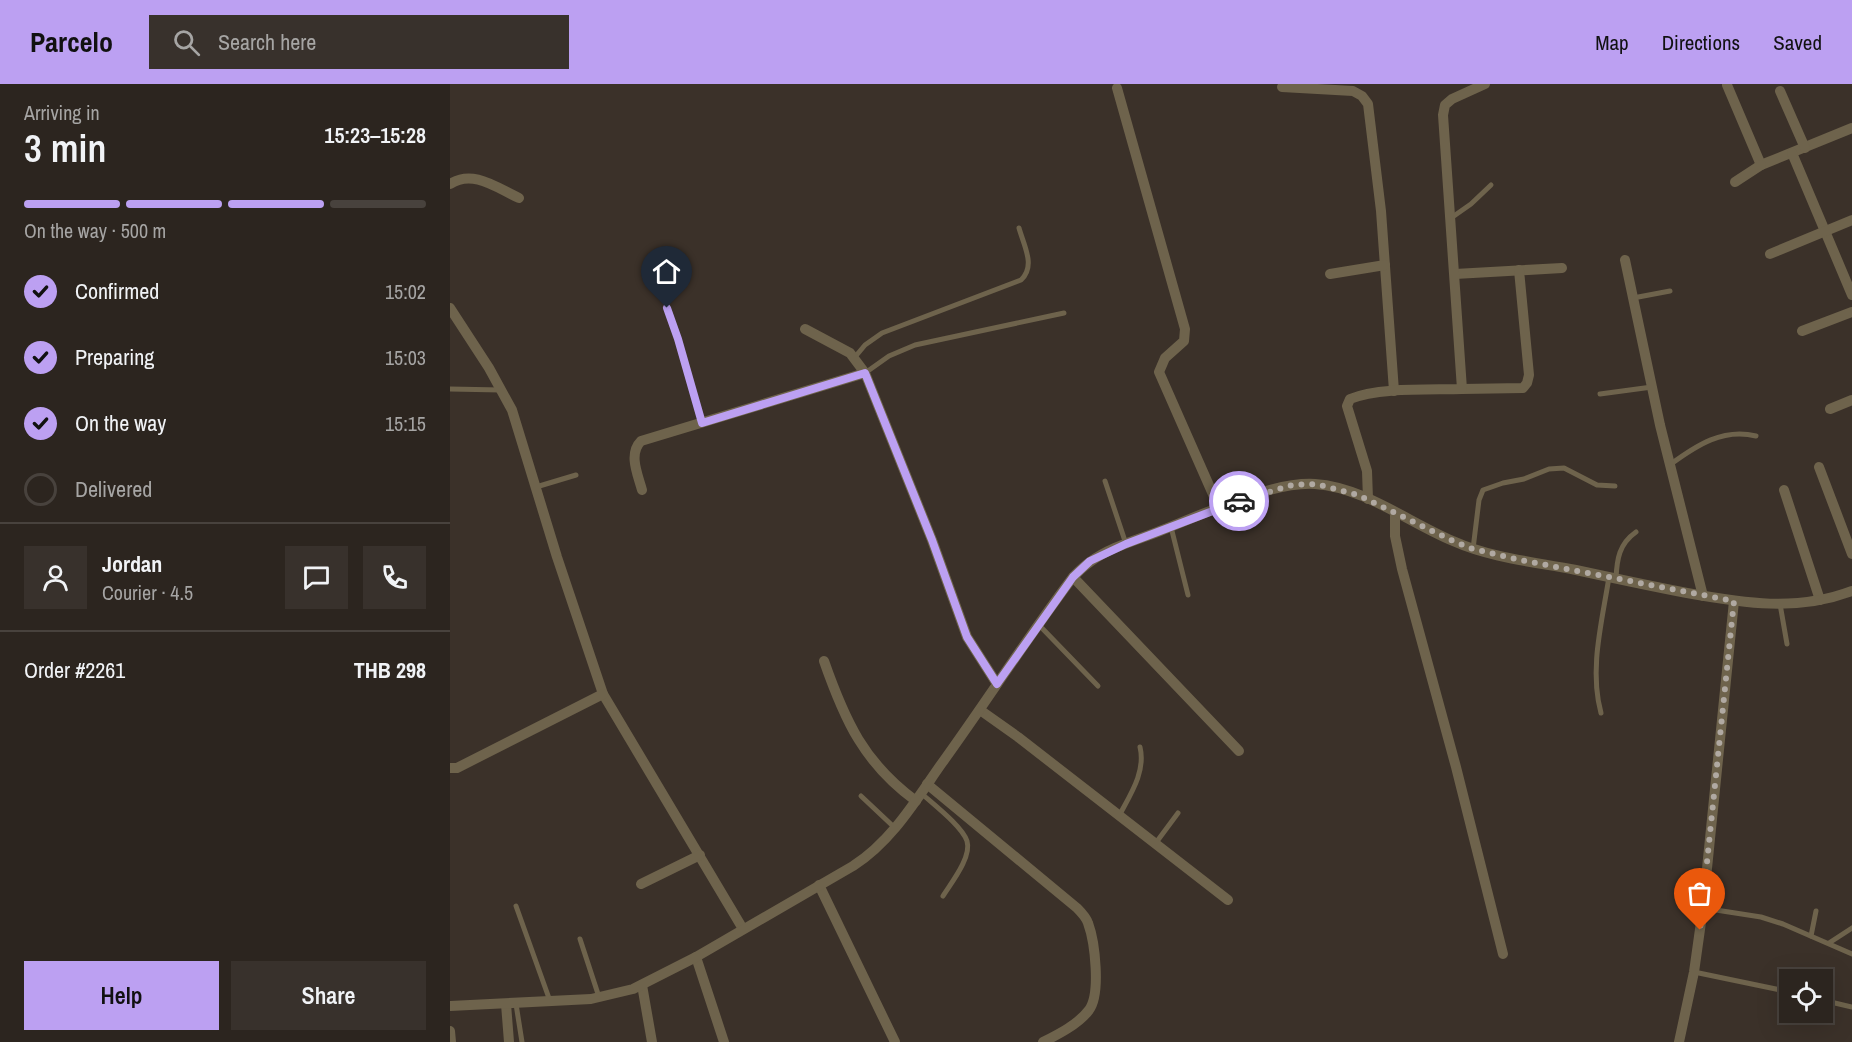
<!DOCTYPE html>
<meta charset="utf-8">
<style>
:root{--surface:#2c251f;--page:#38312c;--text:#f1f3f6;--muted:#a6a5a4;--line:#48423d;--accent:#bca0f2}
body{margin:0;font-family:"Archivo Narrow",sans-serif;background:var(--page);color:var(--text);height:100vh;display:flex;flex-direction:column;font-size:22px;white-space:nowrap}
*{box-sizing:border-box;margin:0}
p{font-size:20px;color:var(--muted)}
.icon{flex:none;width:33px;height:33px;fill:none;stroke:currentColor;stroke-width:2;stroke-linecap:round;stroke-linejoin:round}
.map{position:relative;flex:1;overflow:hidden}
.sheet{display:flex;flex-direction:column;background:var(--surface);width:450px}
.sheet>*{flex:none}
.fabs{position:absolute;left:1329px;top:885px;display:grid;gap:12px}
.fabs a{display:grid;place-items:center;width:54px;height:54px;border-radius:0px;background:var(--surface);box-shadow:0 6px 24px #0002,0 0 0 2px var(--line);font-size:30px}
.pin{position:absolute;display:grid;place-items:center;width:51px;height:51px;color:#fff;margin:-62px -26px;border-radius:50% 50% 50% 0;rotate:-45deg;box-shadow:0 0 6px #0007}
.pin .icon{rotate:45deg}
.courier{position:absolute;display:grid;place-items:center;width:60px;height:60px;margin:-30px;border:4px solid #bca0f2;border-radius:50%;background:#fff;color:#222;box-shadow:0 2px 8px #0007}
.summary em{font-style:normal;font-weight:600}
.summary div{display:flex;flex-direction:column-reverse}
.summary{display:flex;align-items:center;justify-content:space-between;height:102px;padding:0 24px}
h1{font-size:39px;font-weight:600;line-height:45px}
.bar{display:grid;grid-template-columns:repeat(4,1fr);gap:9px 6px;align-content:center;height:72px;padding:0 24px}
.bar i{height:8px;border-radius:4px;background:var(--line)}
.bar .selected{background:var(--accent)}
.bar p{grid-column:span 4}
.line{display:flex;align-items:center;gap:15px;padding:0 24px;border-top:2px solid var(--line)}
.line div{flex:1}
.round{display:grid;place-items:center;flex:none;width:63px;height:63px;border-radius:0px;background:var(--page)}
ol{padding:0 24px;list-style:none}
li{display:flex;align-items:center;gap:18px;height:66px}
li p{margin-inline-start:auto}
li .icon{padding:6px;border-radius:50%;background:var(--accent);color:#111;stroke-width:4}
li:last-child{color:var(--muted)}
li i{width:33px;height:33px;border:3px solid var(--line);border-radius:50%}
.action{display:flex;gap:12px;margin-top:auto;padding:12px 24px}
.action a{flex:1;height:69px;border-radius:0px;background:var(--accent);color:#111;font-size:24px;font-weight:600;line-height:69px;text-align:center}
.action a+a{background:var(--page);color:var(--text)}
header{display:flex;align-items:center;gap:36px;box-sizing:border-box;height:84px;padding:0 30px;background:var(--accent);color:#111}
header strong{font-size:28px}
nav{display:flex;gap:33px;margin-inline-start:auto;font-size:21px}
.search{width:420px;height:54px;background:var(--page);display:flex;align-items:center;gap:15px;box-sizing:border-box;padding:0 21px;border-radius:0px;color:var(--muted);font-size:22px}
main{display:flex;flex:1;min-height:0}
.map>svg:first-child{display:block}
.lines{fill:none;stroke-linecap:round;stroke-linejoin:round}
.lane{stroke:#6e634c;stroke-width:5}
.street{stroke:#6e634c;stroke-width:10}
.done{stroke:#b0a9a2;stroke-width:6;stroke-dasharray:0 10.8}
.route{stroke:#bca0f2;stroke-width:8}
</style>
<header>
<strong>Parcelo</strong>
<div class="search"><svg class="icon" aria-label="search" viewBox="0 0 24 24"><circle cx="10" cy="10" r="6"/><path d="M15 15l6 6"/></svg>Search here</div>
<nav><a>Map</a><a>Directions</a><a>Saved</a></nav>
</header>
<main>
<section class="sheet">
<div class="summary"><div><h1>3 min</h1><p>Arriving in</p></div><em>15:23–15:28</em></div>
<div class="bar"><i class="selected"></i><i class="selected"></i><i class="selected"></i><i></i><p>On the way · 500 m</p></div>
<ol>
<li><svg class="icon" aria-label="check" viewBox="0 0 24 24"><path d="M5 12l5 5 9-10"/></svg>Confirmed<p>15:02</p></li>
<li><svg class="icon" aria-label="check" viewBox="0 0 24 24"><path d="M5 12l5 5 9-10"/></svg>Preparing<p>15:03</p></li>
<li><svg class="icon" aria-label="check" viewBox="0 0 24 24"><path d="M5 12l5 5 9-10"/></svg>On the way<p>15:15</p></li>
<li><i></i>Delivered</li>
</ol>
<div class="line" style="height:108px"><a class="round"><svg class="icon" aria-label="person" viewBox="0 0 24 24"><circle cx="12" cy="8" r="4"/><path d="M4 21q1-7 8-7t8 7"/></svg></a><div><b>Jordan</b><p>Courier · 4.5</p></div><a class="round"><svg class="icon" aria-label="chat" viewBox="0 0 24 24"><path d="M4 5h16v11H9l-5 4z"/></svg></a><a class="round"><svg class="icon" aria-label="phone" viewBox="0 0 24 24"><path d="M5 4h4l2 5-3 2q2 4 5 5l2-3 5 2v4C11 20 4 13 5 4z"/></svg></a></div>
<div class="line" style="height:78px"><div>Order #2261</div><b>THB 298</b></div>
<div class="action"><a>Help</a><a>Share</a></div>
</section>
<div class="map">
<svg width="1402" height="958" viewBox="0 0 1402 958">
<rect width="100%" height="100%" fill="#3b3129"/>
<g class="lines">
<g class="lane">
<path d="M1001,134L1021,120L1041,101"/>
<path d="M1183,214L1220,207"/>
<path d="M217,224L228,255L253,339"/>
<path d="M405,273L415,261L432,249L571,196C586,182 574,162 569,144"/>
<path d="M415,289L439,272L465,261L614,229"/>
<path d="M0,305L51,306"/>
<path d="M1150,310L1202,303"/>
<path d="M1221,380C1247,361 1273,344 1306,352"/>
<path d="M655,397L676,460"/>
<path d="M86,403L126,391"/>
<path d="M721,443L738,511"/>
<path d="M1023,465L1029,416L1033,406L1053,399L1074,395L1099,385L1114,384L1147,401L1165,402"/>
<path d="M1166,494C1167,475 1169,460 1186,448"/>
<path d="M1330,520L1337,560"/>
<path d="M589,541L648,602"/>
<path d="M1151,629C1139,585 1152,538 1159,493"/>
<path d="M471,709C483,720 512,742 517,757C522,773 501,799 493,812"/>
<path d="M411,712L445,744"/>
<path d="M669,732C680,711 696,688 690,663"/>
<path d="M705,760L728,729"/>
<path d="M66,822L100,917"/>
<path d="M1253,824L1311,833L1333,840L1402,870"/>
<path d="M1361,852L1366,827"/>
<path d="M130,855L149,913"/>
<path d="M1379,859L1402,844"/>
<path d="M1244,888L1340,908"/>
<path d="M1372,916L1402,923"/>
<path d="M66,920L72,958"/>
</g>
<g class="street">
<path d="M1277,1L1311,81L1402,44"/>
<path d="M832,3L903,7L912,12L918,20L931,127L944,307"/>
<path d="M667,4L735,245L734,257L715,274L709,288L769,424"/>
<path d="M1330,7L1355,64"/>
<path d="M1342,69L1402,211"/>
<path d="M1285,98L1311,81"/>
<path d="M0,100C23,85 47,104 69,114"/>
<path d="M1320,170L1402,136"/>
<path d="M1175,176L1210,341L1253,512"/>
<path d="M880,190L935,181"/>
<path d="M1005,190L1112,184"/>
<path d="M0,224L39,284L62,326L107,473L153,610L293,845"/>
<path d="M355,245L400,269L415,289L482,456L517,553L547,600"/>
<path d="M1352,247L1402,228"/>
<path d="M1012,305L1073,304L1077,299L1079,291L1069,186"/>
<path d="M1380,325L1402,316"/>
<path d="M1369,383L1402,470"/>
<path d="M192,406C188,391 178,370 191,357L415,289"/>
<path d="M1334,406L1370,516"/>
<path d="M918,415L917,387L897,322L900,315C928,303 981,306 1012,305L993,31L995,21L1002,15L1035,0"/>
<path d="M945,429V452L952,485L1006,683L1053,870"/>
<path d="M623,493L789,667"/>
<path d="M374,577C395,637 414,679 466,717"/>
<path d="M530,626L568,653L778,816"/>
<path d="M0,684H7L153,610"/>
<path d="M477,700L627,824C631,828 636,833 638,839C645,858 651,910 639,926C629,940 607,951 593,958"/>
<path d="M191,800L250,771"/>
<path d="M369,801L445,958"/>
<path d="M246,873L274,958"/>
<path d="M192,901L202,958"/>
<path d="M56,920L59,958"/>
<path d="M0,922L141,915L183,905L246,873L403,782C442,757 466,716 492,679C536,618 577,554 623,493C628,488 634,482 640,478C660,463 687,456 710,447C752,431 822,397 865,400C913,403 960,439 1003,457C1041,474 1085,478 1126,486C1163,494 1200,502 1237,509C1293,519 1347,528 1402,507"/>
<path d="M0,947L1,958"/>
<path d="M1229,958L1244,888L1253,824L1284,517"/>
</g>
</g>
<g class="lines">
<path class="done" d="M789,417L842,401L866,400L908,411L1003,457L1023,465L1070,476L1284,517L1250,846"/>
<path class="route" d="M217,224L228,255L252,339L415,289L482,456L517,553L547,600L623,493L640,477L676,460L789,417"/>
</g>
</svg>
<div class="fabs">
<a><svg class="icon" aria-label="locate" viewBox="0 0 24 24"><circle cx="12" cy="12" r="6"/><path d="M12 2v4M12 18v4M2 12h4M18 12h4"/></svg></a>
</div>
<div class="pin" style="left:1250px;top:846px;background:#ea580c"><svg class="icon" aria-label="bag" viewBox="0 0 24 24"><path d="M5 8h14l-1 12H6zM9 8a3 3 0 0 1 6 0"/></svg></div>
<div class="pin" style="left:217px;top:224px;background:#1f2937"><svg class="icon" aria-label="home" viewBox="0 0 24 24"><path d="M3 11l9-7 9 7M6 9v11h12V9"/></svg></div>
<div class="courier" style="left:789px;top:417px"><svg class="icon" aria-label="car" viewBox="0 0 24 24"><path d="M5 17H2v-5l4-1 3-4h7l3 4 3 1v5h-3M9 17h6M6 11h13"/><circle cx="7" cy="17" r="2"/><circle cx="17" cy="17" r="2"/></svg></div>
</div>
</main>
